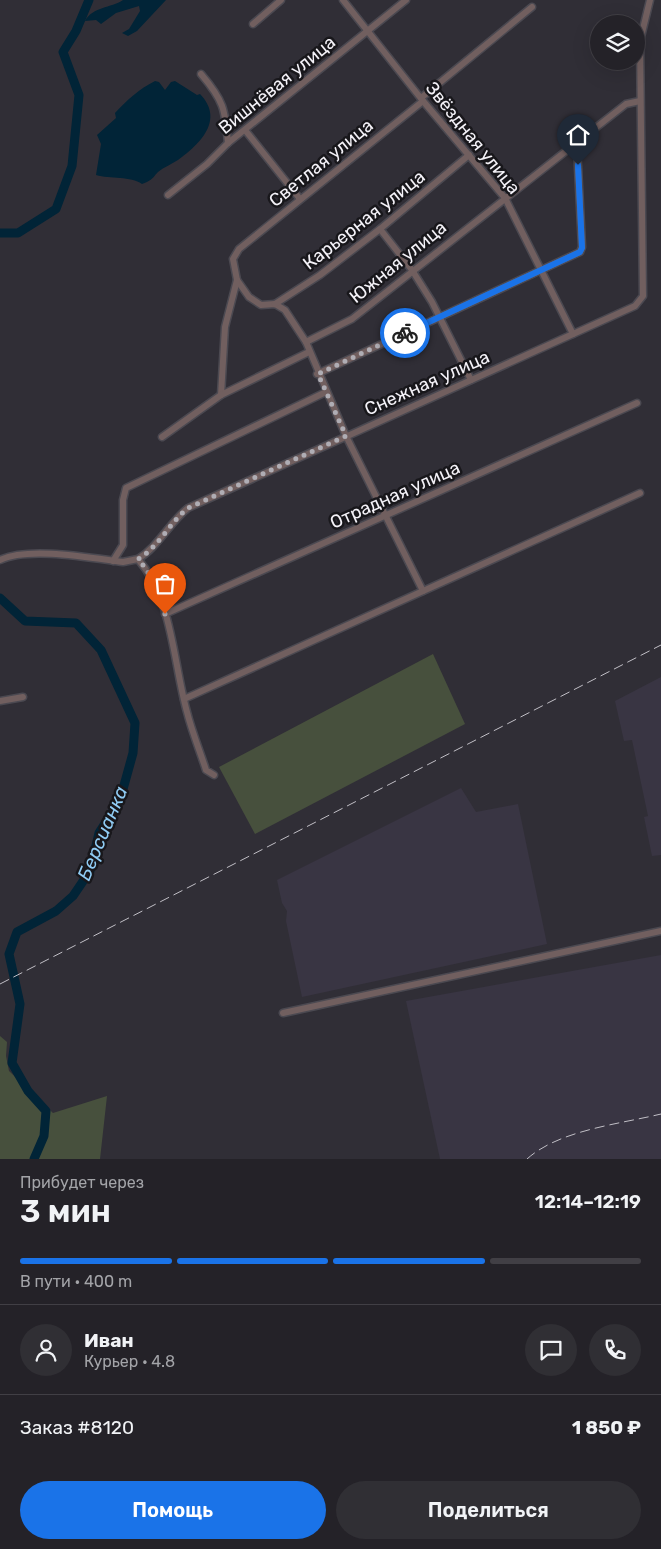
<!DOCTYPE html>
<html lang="ru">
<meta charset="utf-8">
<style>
:root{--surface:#242228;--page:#302f34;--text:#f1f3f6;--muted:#a3a4a8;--line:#413f45;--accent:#1a73e8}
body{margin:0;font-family:Rubik,sans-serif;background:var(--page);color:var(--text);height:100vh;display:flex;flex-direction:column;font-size:19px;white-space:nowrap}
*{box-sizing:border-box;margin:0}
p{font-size:16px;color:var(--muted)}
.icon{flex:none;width:28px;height:28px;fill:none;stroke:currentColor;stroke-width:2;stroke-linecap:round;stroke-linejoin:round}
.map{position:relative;height:1159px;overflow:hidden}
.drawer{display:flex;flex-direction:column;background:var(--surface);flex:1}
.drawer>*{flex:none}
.fabs{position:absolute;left:590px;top:15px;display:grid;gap:10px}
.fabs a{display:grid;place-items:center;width:55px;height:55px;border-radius:50%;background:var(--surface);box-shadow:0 5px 20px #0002,0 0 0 1px var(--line);font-size:25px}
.pin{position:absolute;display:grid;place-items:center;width:42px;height:42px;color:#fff;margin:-51px -21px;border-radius:50% 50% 50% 0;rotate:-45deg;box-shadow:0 0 5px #0007}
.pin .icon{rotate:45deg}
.courier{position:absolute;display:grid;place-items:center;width:50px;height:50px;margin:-25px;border:4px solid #1a73e8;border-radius:50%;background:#fff;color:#222;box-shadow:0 1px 6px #0007}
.summary em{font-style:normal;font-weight:600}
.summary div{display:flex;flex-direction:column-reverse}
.summary{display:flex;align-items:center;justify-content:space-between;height:85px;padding:0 20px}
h1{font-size:32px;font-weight:600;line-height:38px}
.bar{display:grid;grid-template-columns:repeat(4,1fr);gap:8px 5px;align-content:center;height:60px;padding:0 20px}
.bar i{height:6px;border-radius:4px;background:var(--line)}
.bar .on{background:var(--accent)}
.bar p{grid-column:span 4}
.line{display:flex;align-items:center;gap:12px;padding:0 20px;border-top:1px solid var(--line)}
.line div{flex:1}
.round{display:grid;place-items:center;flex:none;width:52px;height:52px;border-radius:26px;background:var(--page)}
.button{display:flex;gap:10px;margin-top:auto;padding:10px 20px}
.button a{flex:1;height:58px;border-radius:30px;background:var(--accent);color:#fff;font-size:20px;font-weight:600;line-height:58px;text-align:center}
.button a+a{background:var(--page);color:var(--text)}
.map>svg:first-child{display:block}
.built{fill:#393543}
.green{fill:#47503d}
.water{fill:#012437}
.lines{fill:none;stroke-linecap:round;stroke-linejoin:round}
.river{stroke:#012437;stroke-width:9}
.minor-casing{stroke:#4b4951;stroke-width:9}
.minor{stroke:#715f5f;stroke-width:6}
.rail{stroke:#c1bfc6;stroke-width:1;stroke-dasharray:10 5;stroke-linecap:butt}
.done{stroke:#afadb4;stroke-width:5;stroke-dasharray:0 9}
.route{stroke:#1a73e8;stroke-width:6}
.labels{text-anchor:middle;stroke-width:5;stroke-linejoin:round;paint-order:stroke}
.street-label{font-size:18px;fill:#f4f2f8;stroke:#18171b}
.water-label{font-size:19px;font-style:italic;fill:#90ccf4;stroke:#18171b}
</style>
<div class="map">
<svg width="661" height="1159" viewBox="0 0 661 1159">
<rect width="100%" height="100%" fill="#302e36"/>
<g class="built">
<path d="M661,677V855L652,856L644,817L648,816L632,740L624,741L615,701Z"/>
<path d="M461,788L476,812L518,804L547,944L302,997L286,921L287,911L282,903L277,880Z"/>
<path d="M661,955V1159H440L406,1001Z"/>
</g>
<g class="green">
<path d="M433,654L465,724L255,834L219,767Z"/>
<path d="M0,1036L7,1042L6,1056L9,1071L53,1113L107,1096L100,1159H0Z"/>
</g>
<g class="water">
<path d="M123,0H166L137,31L128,36L122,33L129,29L140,11L139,6L116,13L101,24L96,20L85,21C92,7 111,8 123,0Z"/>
<path d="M155,81L159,82L165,90L171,82L175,81L197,95L200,94C225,120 200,144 178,160C172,164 164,167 158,172C154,176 153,179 147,182L142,184C131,176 110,179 96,175L101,144L97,135L116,118L115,113C127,100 139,89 155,81Z"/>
</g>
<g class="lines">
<g class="river">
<path d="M0,233H18L56,209L72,166L79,95L63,52L76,31L89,0"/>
<path d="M0,598L25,621L76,623L101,650L135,723L133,753L120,800L99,833L90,871L73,896L56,911L17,932L9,954L20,1004L12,1063L28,1091L46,1111L44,1136L34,1159"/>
</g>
<g class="minor-casing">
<g id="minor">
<path d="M343,0L423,101L505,198L573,334"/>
<path d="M253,24L281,0"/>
<path d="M201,74C224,101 225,109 228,143"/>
<path d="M421,98L532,7"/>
<path d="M423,101L239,249L233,259L237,280L249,297L261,305L275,304L285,310L306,342L346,436L423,591"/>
<path d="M245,130L300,199"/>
<path d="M168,195L207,164L228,143L406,0"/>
<path d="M380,229L412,270L432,302L471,380"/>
<path d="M275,304L320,275L380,229L469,155"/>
<path d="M306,342L352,319L626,104L640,101"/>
<path d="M317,374L580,252L582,247L577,147L575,144"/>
<path d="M221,395L225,327L237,280"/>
<path d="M162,437L221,395L309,352"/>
<path d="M138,559C158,547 170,522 188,508L635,306L643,296L640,41L650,0"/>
<path d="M0,560C28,546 92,558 123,562L138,559C173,600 173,662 187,712C192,732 200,751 206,770L214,775"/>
<path d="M113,561L123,545V500L126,488L326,392"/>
<path d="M165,614L637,403"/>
<path d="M184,699L640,493"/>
<path d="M0,701L23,697"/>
<path d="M283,1013L661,931"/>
</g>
</g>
<use href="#minor" class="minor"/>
<g class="rail">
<path d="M0,984L661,645"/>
<path d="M527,1159C559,1130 620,1124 661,1114"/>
</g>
</g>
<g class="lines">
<path class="done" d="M165,614C159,593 152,575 138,559C158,548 170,522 188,508L346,436L318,374L405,333"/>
<path class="route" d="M405,333L580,252L582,248L578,165"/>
</g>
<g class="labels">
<g class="street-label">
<text transform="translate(277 85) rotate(-39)" y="6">Вишнёвая улица</text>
<text transform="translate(473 138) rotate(51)" y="6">Звёздная улица</text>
<text transform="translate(321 163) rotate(-39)" y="6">Светлая улица</text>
<text transform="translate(364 220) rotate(-38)" y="6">Карьерная улица</text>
<text transform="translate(398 262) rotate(-39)" y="6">Южная улица</text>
<text transform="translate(427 383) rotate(-24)" y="6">Снежная улица</text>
<text transform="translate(395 495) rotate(-24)" y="6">Отрадная улица</text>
</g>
<g class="water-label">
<text transform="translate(102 833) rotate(-67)" y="7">Берсианка</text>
</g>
</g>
</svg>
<div class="fabs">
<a><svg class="icon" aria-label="layers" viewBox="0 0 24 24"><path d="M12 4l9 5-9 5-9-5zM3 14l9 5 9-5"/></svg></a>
</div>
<div class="pin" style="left:165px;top:614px;background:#ea580c"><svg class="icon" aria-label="bag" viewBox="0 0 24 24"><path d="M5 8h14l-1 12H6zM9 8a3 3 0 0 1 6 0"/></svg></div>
<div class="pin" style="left:578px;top:165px;background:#1f2937"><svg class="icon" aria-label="home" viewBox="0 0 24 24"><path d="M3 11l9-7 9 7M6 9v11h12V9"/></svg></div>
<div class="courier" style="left:405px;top:333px"><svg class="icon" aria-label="bike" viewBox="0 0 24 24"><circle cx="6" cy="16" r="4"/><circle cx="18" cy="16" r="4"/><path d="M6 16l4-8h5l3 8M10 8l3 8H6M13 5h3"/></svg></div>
</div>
<section class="drawer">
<div class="summary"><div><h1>3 мин</h1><p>Прибудет через</p></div><em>12:14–12:19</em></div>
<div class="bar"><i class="on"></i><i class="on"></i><i class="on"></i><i></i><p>В пути · 400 m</p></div>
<div class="line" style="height:90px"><a class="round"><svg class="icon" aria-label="person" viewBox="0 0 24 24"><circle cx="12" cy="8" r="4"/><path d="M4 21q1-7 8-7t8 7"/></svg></a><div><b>Иван</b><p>Курьер · 4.8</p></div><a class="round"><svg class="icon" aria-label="chat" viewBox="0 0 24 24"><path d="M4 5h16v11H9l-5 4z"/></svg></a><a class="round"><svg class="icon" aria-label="phone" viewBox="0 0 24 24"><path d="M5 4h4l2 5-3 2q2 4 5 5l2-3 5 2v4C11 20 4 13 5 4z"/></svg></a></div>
<div class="line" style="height:65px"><div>Заказ #8120</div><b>1 850 ₽</b></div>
<div class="button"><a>Помощь</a><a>Поделиться</a></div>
</section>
